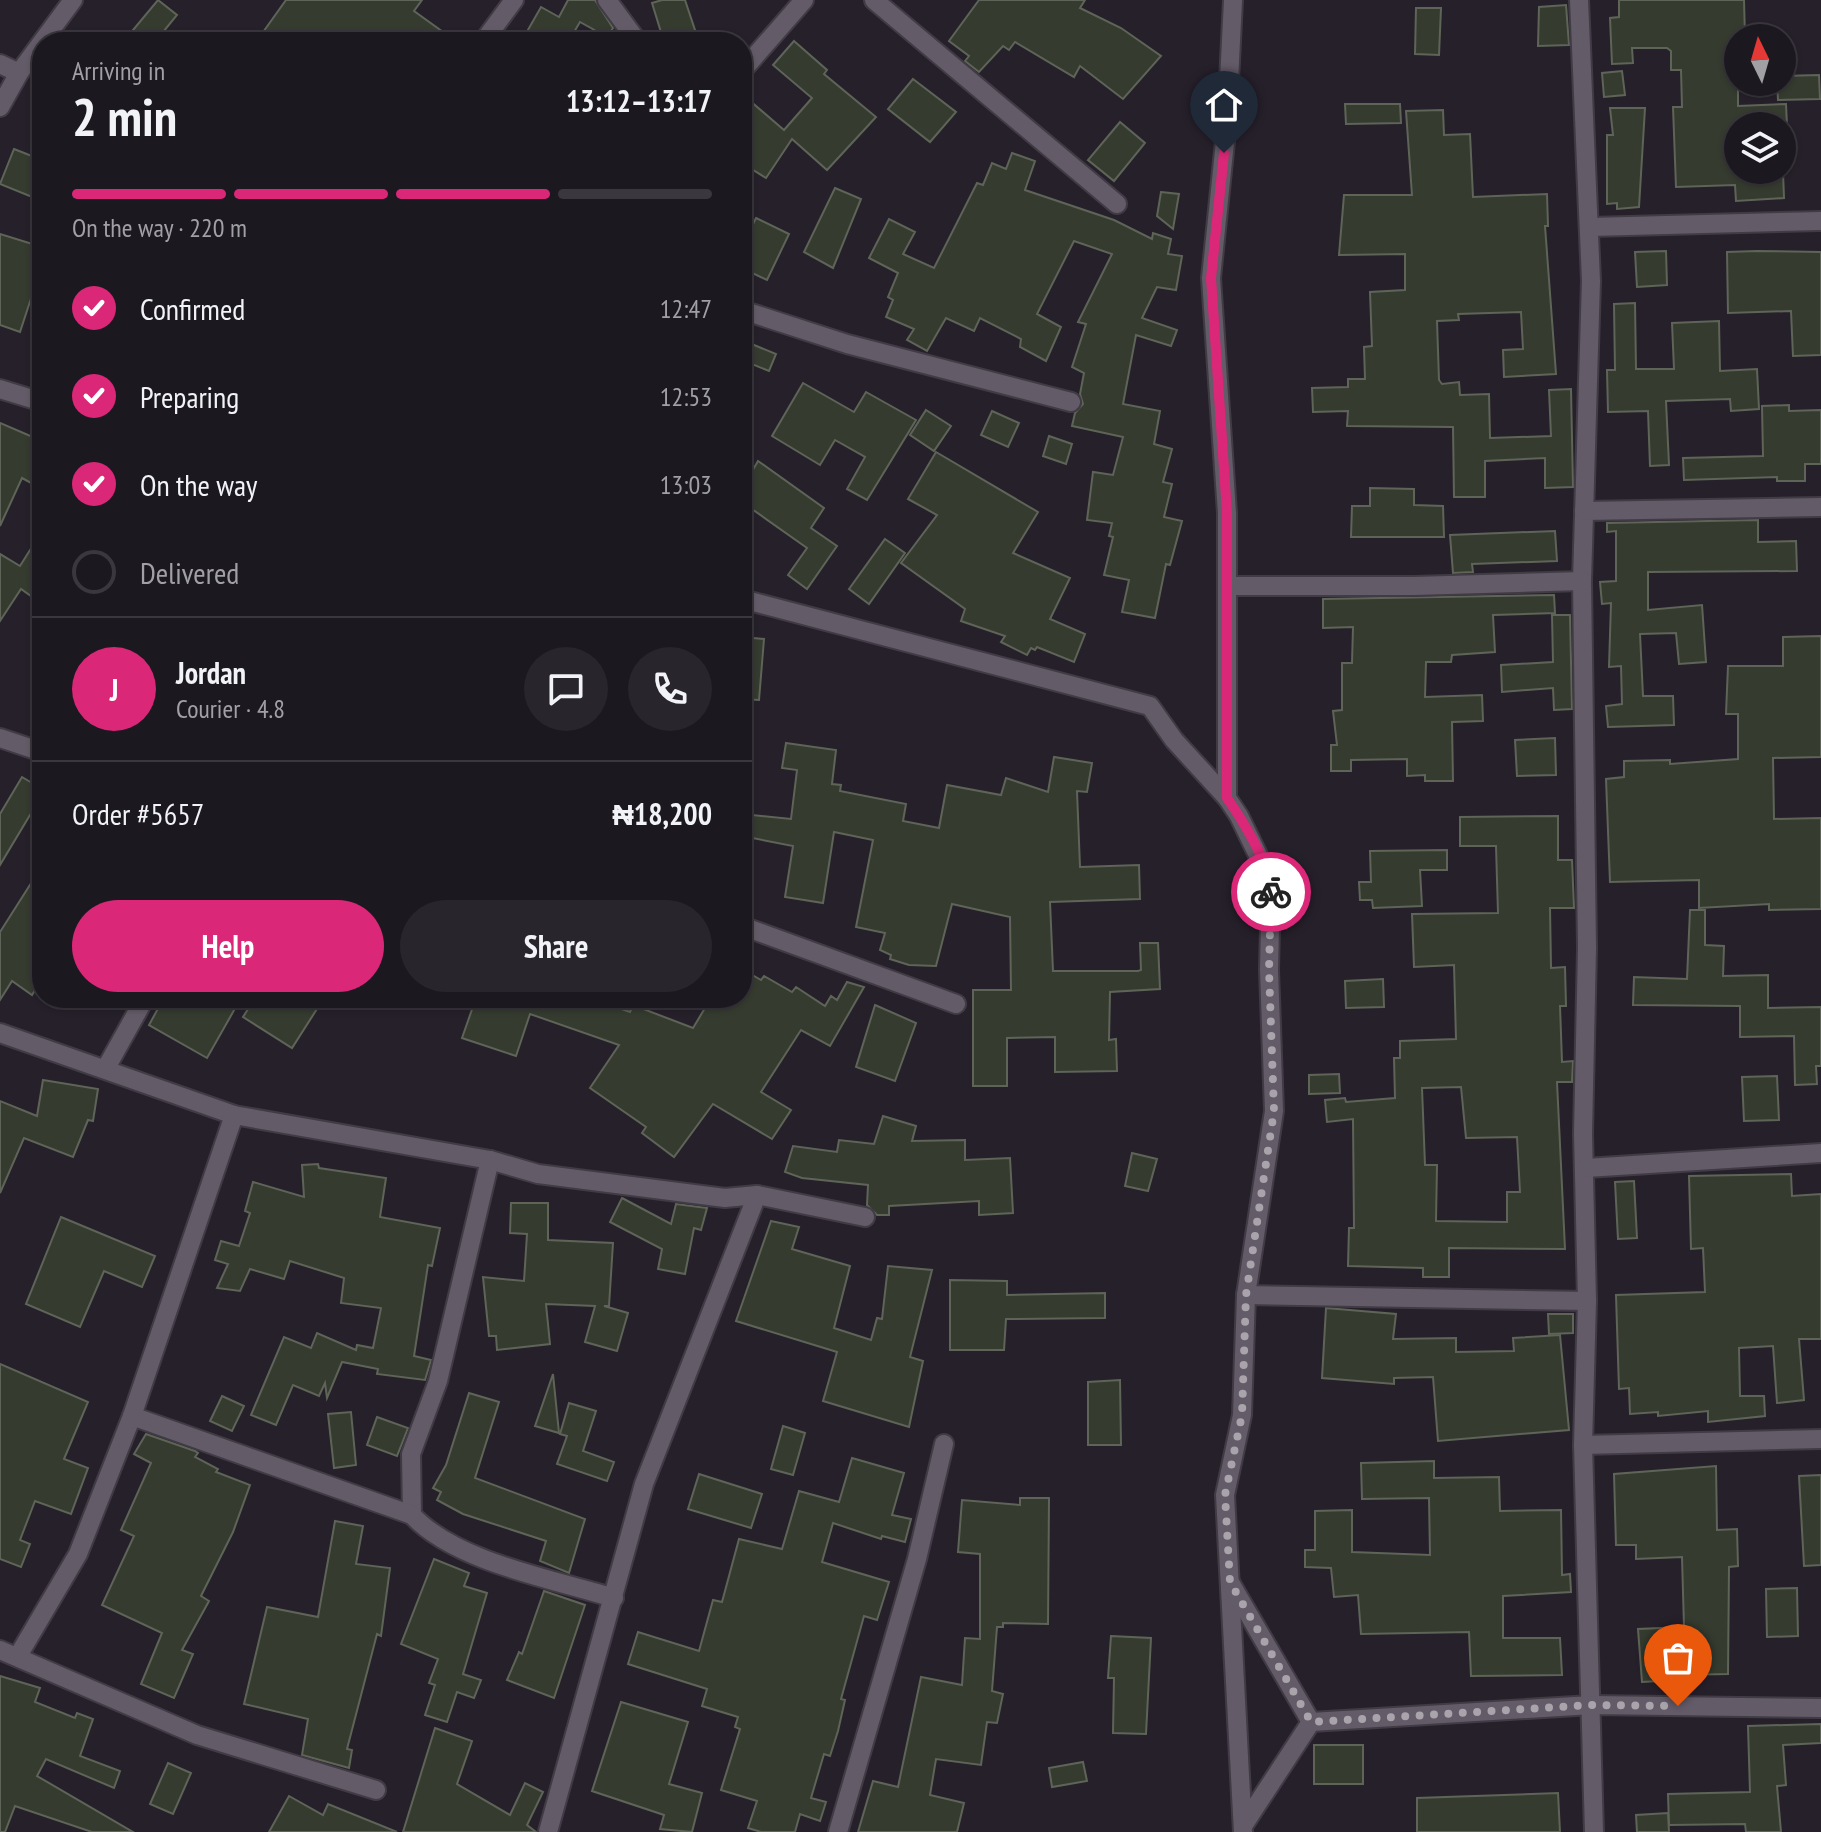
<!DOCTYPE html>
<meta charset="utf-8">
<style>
:root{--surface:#1c1820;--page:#29252d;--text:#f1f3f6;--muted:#a0a0a5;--line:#3a373e;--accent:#db2777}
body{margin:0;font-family:"PT Sans Narrow",sans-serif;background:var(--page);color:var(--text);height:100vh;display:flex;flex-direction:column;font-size:30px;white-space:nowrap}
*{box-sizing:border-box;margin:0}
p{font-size:26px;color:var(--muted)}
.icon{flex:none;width:44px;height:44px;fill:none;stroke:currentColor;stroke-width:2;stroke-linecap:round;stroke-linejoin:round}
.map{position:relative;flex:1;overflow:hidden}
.side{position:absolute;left:32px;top:32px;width:720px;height:976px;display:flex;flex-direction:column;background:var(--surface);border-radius:32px;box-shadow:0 2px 6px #0004,0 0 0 2px var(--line)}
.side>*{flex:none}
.needle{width:52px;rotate:355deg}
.buttons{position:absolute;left:1724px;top:24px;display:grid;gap:16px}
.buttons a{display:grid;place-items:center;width:72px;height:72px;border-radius:50%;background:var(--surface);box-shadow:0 2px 6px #0004,0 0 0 2px var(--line);font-size:40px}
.pin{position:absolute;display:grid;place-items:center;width:68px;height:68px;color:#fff;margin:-82px -34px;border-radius:50% 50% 50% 0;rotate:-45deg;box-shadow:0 0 8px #0007}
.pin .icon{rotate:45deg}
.courier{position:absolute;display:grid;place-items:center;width:80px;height:80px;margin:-40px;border:6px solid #db2777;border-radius:50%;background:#fff;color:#222;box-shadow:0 2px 10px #0007}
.summary em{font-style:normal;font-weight:700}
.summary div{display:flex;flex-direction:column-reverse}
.summary{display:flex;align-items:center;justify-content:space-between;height:136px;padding:0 40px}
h1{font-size:52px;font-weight:700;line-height:60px}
.bar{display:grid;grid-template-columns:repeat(4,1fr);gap:12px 8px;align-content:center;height:96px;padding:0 40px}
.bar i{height:10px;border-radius:6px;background:var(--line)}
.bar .on{background:var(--accent)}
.bar p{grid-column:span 4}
.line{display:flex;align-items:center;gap:20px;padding:0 40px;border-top:2px solid var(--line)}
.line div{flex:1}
.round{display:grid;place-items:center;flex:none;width:84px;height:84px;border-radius:42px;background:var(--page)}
ol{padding:0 40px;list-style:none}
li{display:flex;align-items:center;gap:24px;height:88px}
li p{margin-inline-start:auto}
li .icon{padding:8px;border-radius:50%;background:var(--accent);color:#fff;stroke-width:4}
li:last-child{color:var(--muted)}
li i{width:44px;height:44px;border:4px solid var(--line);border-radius:50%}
.primary-button{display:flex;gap:16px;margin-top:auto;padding:16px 40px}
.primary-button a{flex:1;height:92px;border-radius:48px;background:var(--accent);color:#fff;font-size:32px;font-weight:700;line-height:92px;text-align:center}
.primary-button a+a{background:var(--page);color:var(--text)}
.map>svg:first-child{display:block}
.building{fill:#353b2f;stroke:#5e6457;stroke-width:2;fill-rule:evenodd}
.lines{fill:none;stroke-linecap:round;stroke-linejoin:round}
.street-casing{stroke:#403b44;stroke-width:22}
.street{stroke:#635b68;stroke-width:18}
.done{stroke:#a9a4ac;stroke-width:8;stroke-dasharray:0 14.4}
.route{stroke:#db2777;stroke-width:10}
</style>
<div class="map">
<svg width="1821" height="1832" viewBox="0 0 1821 1832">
<rect width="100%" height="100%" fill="#26202b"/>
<g class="building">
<path d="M158,0L177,15L155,42H123Z"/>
<path d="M286,0H422L414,11L457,42H256Z"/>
<path d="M568,0H595L613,28L607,37L580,22L568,42H539L525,35L541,7L559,17Z"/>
<path d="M662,0H685L699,42H664L652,3Z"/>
<path d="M979,0H1085L1080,8L1121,28L1161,56L1123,99L1080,66L1074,77L1015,42L1009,50L1003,46L979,72L965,61L969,56L949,41Z"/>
<path d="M1619,0H1744L1745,38H1738V106L1786,104L1787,126H1738V174L1783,172L1784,198L1736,201L1735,185L1676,187L1673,107H1682L1681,70H1671V51L1667,48H1632L1633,63L1612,64L1610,18L1619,17Z"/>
<path d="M1566,5L1569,45L1538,46L1539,7Z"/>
<path d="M1416,8H1441L1439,55L1415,54Z"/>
<path d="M794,41L827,70L824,74L876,117L827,170L792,139L766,178L742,163V94L784,130L812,98L773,65Z"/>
<path d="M1622,71L1625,95L1604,97L1602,73Z"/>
<path d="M1819,75L1820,99L1778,100L1777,82H1782V76Z"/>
<path d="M913,79L956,112L930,142L888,109Z"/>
<path d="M1345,104H1400L1401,123L1346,124Z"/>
<path d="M1610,108H1645L1639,207L1617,209V203L1607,204V135H1613Z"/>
<path d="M1443,110L1444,135L1470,134L1473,197L1547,194L1548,226H1545L1556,374L1504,377L1503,350L1523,349L1521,312L1458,314L1459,320L1437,321L1439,380L1442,384L1459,382L1460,395L1489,394L1490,438L1551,436L1549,390L1571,389L1573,487L1545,488V458L1485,461V497H1454L1453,427L1347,426L1348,411L1313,412L1312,388L1348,387V379H1365L1364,347L1372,346L1370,292L1405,290V254L1339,255L1344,195H1412L1406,111Z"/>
<path d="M1120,122L1145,143L1114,181L1088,160Z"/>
<path d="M14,149L42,160V201L0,184Z"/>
<path d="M1012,153L1035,161L1025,190L1114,220L1152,239L1153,233L1171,239L1168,254L1182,256L1176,290L1157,287L1142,318L1177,330L1171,346L1136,335L1123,404L1160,411L1154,444L1172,449L1163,482L1172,484L1164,517L1182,521L1170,565L1166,564L1155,618L1122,612L1129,580L1104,575L1113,537L1109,536L1112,523L1087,520L1093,472L1113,475L1123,437L1072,426L1075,413L1083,404L1080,394L1084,373L1072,367L1086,324L1078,322L1112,254L1074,241L1037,314L1061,327L1046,361L1020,347L1021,339L980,318L974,331L946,318L927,351L907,340L914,329L886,317L893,300L888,297L898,273L869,258L889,219L915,232L903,254L934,268L977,183L983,185L992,163L1006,169Z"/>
<path d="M835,188L861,199L833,268L804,252Z"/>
<path d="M1161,192L1179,194L1173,229L1157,216Z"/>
<path d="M756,218L789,234L767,280L742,268V247Z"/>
<path d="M0,234L42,247V265L20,332L0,325Z"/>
<path d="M1666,251L1667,285L1637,287L1635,252Z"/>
<path d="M1757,251L1821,252V355L1793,356L1791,311L1728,313L1727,252Z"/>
<path d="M1635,303L1636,369H1674L1672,323L1719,321L1720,371L1757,369L1759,409L1731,411L1730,399L1666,401L1669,465L1650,466L1648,411L1608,412L1607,370H1615L1614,304Z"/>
<path d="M742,340L776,354L769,371L742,360Z"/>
<path d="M803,383L854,412L866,392L916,420L867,500L847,489L865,457L835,440L820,465L772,436Z"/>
<path d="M1789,405V411L1821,410V464H1805V481H1777V477L1684,480L1683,458L1763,456L1762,406Z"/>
<path d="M926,410L951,426L934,451L910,435Z"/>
<path d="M992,411L1019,423L1008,447L981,435Z"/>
<path d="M0,423L42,441V489L22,478L0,526Z"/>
<path d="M1049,436L1072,444L1066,464L1043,456Z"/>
<path d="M936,452L1038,512L1013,553L1070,578L1050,619L1085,634L1074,662L1037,647L1035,650L1031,648L1027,655L1001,642L1005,636L961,621L965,609L901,563L937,515L908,499Z"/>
<path d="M758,461L824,508L811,528L837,546L807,589L788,575L807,548L742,502V469L750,475Z"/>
<path d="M1370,488L1414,489V505L1443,506L1444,537H1351L1352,506H1370Z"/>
<path d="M1758,520V542L1796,541L1797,571L1648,572V610L1702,605L1706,662L1679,664L1676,633L1640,634L1643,696H1673L1674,725L1608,727L1606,706L1622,704L1621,666L1609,667L1611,603L1602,604L1600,582L1616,581V531L1607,532V523Z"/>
<path d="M42,531V604L21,589L0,621V554L20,566Z"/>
<path d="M1555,531L1557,561L1472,564L1473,572L1453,573L1450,535Z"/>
<path d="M885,539L905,553L869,604L849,589Z"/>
<path d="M1554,595L1555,613L1493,615L1495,652L1452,655L1451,662H1426L1425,697L1482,695L1483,721L1452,722L1453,781H1425V775L1407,776V759L1351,760V771H1331V745H1337L1333,711L1342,710V663H1352L1353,627L1323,628V599Z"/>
<path d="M1552,615H1570L1572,709L1554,710L1553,688L1502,692L1501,665L1553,662Z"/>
<path d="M1821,636V757L1773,758L1774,819L1821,818V909L1769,910V904L1699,908V880L1610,882L1606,779L1624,777V761L1670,760V764L1738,759V714H1726L1728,666H1783V637Z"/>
<path d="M742,637L764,639L759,700L742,699Z"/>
<path d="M1555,738L1556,775L1517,776L1515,740Z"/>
<path d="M786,743L836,750L832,784L841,785L840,791L906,804L903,821L939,828L947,785L1001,795L1006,778L1048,792L1054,757L1092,763L1087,792L1077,791L1080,867L1139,865L1140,899L1050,902L1053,971H1138L1141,970L1140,943H1158L1160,989L1110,992L1109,1040L1116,1039L1117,1071L1055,1072V1037L1007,1038V1086H973V990H1011L1010,917L952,904L936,966L909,965L890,959L891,955L880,950L885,933L856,927L873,840L834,832L823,903L785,897L793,846L742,836V814L791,819L797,770L782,768Z"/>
<path d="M22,777L42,789V795L0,865V814Z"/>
<path d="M1558,816V860H1572L1574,908H1550L1551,968L1565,967L1566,1006H1560L1562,1062L1573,1061L1572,1082H1557L1565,1249L1449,1248V1277H1423V1268L1348,1266L1349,1228H1354L1353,1119L1327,1122L1325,1100L1345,1098L1346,1102L1395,1098L1394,1058H1400V1041L1456,1039L1454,965L1414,967L1412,914L1498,913L1496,846H1460V817ZM1461,1087L1466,1138L1517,1137L1520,1192H1507V1222L1436,1221L1437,1165H1425L1422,1088Z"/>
<path d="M1447,850V870H1420L1422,906L1373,908L1372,900H1360L1359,882H1371L1370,851Z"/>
<path d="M42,866V979L32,995L12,981L0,1000V932Z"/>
<path d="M1690,910H1705V945L1724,946L1723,976L1768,975V1008L1821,1007V1066H1816L1817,1084L1795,1085L1794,1036L1740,1037V1006L1633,1005L1634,977L1687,979Z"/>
<path d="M742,969L761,980L764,976L792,992L796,987L825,1006L831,996L837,1000L847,982L864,987L830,1046L801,1030L761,1092L791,1110L772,1139L713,1104L674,1157L642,1133L646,1127L590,1088L619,1045L530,1014L516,1056L462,1038L476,998H590L630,1012L633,1005L693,1028L711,998H742Z"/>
<path d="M1383,979L1384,1007L1346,1008L1345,981Z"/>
<path d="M169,998H223L237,1005L207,1058L149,1025L161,1003L165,1005Z"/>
<path d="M255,998H324L292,1048L243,1017Z"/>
<path d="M875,1005L916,1023L895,1081L856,1067Z"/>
<path d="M1339,1074L1340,1093L1309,1094V1075Z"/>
<path d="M1777,1076L1779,1120L1744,1121L1742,1077Z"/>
<path d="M43,1080L98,1089L93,1121L88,1120L73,1157L24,1138L0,1193V1101L37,1116Z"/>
<path d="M883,1116L916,1126L912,1141L965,1140V1160L1010,1158L1013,1213L979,1215V1201L889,1206V1215H877L867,1205L868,1185L802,1178L785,1172L793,1146L837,1152L839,1140L874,1144Z"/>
<path d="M1132,1153L1157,1159L1148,1191L1125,1186Z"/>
<path d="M318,1164L319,1168L386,1178L380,1217L440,1228L432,1266L428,1265L414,1356L431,1360L425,1380L377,1374L378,1369L342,1362L327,1398L325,1383L319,1396L293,1385L276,1425L251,1415L284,1337L311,1348L317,1333L356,1350L357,1345L373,1348L381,1308L341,1303L344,1278L290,1261L284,1279L250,1269L240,1291L217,1288L228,1264L215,1260L221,1241L239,1246L250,1213L245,1211L253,1182L304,1197L302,1165Z"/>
<path d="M1791,1174L1792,1196L1821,1194V1339H1799L1804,1400L1777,1403L1773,1346L1739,1348L1740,1396H1764L1765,1416L1708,1422V1411L1658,1416V1412L1630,1414L1629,1388L1619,1389L1616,1295L1705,1292L1703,1248L1691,1249L1689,1176Z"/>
<path d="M1634,1181L1637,1238L1618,1239L1615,1182Z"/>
<path d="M622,1198L671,1224L676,1204L707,1208L701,1230L694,1228L685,1274L658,1269L662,1249L610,1222Z"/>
<path d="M511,1203H548V1240L613,1243L609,1306H604L628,1313L617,1351L585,1342L595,1306L546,1304L550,1344L497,1350L496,1336H489L483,1277L524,1281L527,1234L510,1233Z"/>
<path d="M61,1217L155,1256L142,1287L104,1271L80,1327L26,1304Z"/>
<path d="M771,1221L799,1227L792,1249L850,1266L834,1328L871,1340L877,1318L882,1319L888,1266L932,1270L910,1357L923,1361L909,1427L823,1401L837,1352L736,1321Z"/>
<path d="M950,1280L1007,1281V1295L1105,1293V1318L1006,1319L1004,1350H950Z"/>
<path d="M1326,1308L1396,1314L1393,1339L1456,1338V1352L1514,1351L1513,1338L1560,1335L1569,1430L1438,1441L1433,1377L1394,1378V1384L1322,1378Z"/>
<path d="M1548,1314H1573V1333L1549,1334Z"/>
<path d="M0,1364L88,1402L64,1459L88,1468L71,1514L35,1501L20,1540L30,1544L21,1567L0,1559Z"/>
<path d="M553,1374L559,1433L535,1426Z"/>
<path d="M1120,1380L1121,1445H1088V1382Z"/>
<path d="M469,1393L499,1402L475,1478L585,1519L569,1573L540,1561L546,1541L463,1514L437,1500L441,1492L433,1488L446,1465Z"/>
<path d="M222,1396L244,1406L232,1431L210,1421Z"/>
<path d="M569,1403L596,1411L583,1451L614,1462L607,1481L557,1464L567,1436L560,1434Z"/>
<path d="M351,1412L356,1465L334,1468L328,1414Z"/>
<path d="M377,1417L408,1428L397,1456L367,1445Z"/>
<path d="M783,1426L805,1433L793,1475L771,1469Z"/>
<path d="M146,1434L195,1451L198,1453L195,1457L218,1469L216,1472L250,1485L233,1532L201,1596L209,1601L182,1650L193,1654L174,1698L141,1684L162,1633L102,1605L134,1536L121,1530L151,1463L134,1454Z"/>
<path d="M852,1458L904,1473L892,1515L911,1519L905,1542L882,1536L881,1539L833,1523L822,1562L889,1582L877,1620L864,1616L841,1699L845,1700L838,1731L830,1756L824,1754L811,1798L826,1802L820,1821L800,1814L795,1832H761L748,1828L757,1801L721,1790L740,1729L735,1727L738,1717L702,1706L707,1689L628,1664L638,1632L699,1651L713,1600L722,1602L739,1539L782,1549L799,1491L839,1502Z"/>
<path d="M1434,1461V1478L1499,1477L1500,1511L1561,1510L1562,1575L1570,1574L1571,1592L1503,1596V1638H1560L1562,1675L1471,1676L1469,1632L1361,1634L1358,1595L1334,1597L1331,1568L1305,1567V1550H1315V1511L1352,1510V1552L1430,1555L1429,1498L1362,1499L1361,1463Z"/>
<path d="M1716,1466L1717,1530L1737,1529L1738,1566L1729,1567L1728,1674L1677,1675V1680L1642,1682L1638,1629L1684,1627L1682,1557L1636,1559V1545H1616L1614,1474Z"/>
<path d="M699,1474L762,1494L751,1528L688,1509Z"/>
<path d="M1821,1475V1565L1804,1566L1799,1476Z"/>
<path d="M1020,1498H1049L1048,1624L1003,1623V1627H997L992,1691L1003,1694L997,1723L987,1722L981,1765L936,1759L930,1795L964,1803L957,1832H858L873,1781L898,1787L921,1677L962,1685L965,1638L980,1639V1554L958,1552L962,1500L1020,1505Z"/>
<path d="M335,1521L363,1526L356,1564L390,1568L381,1636L377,1634L347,1749L352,1750L349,1768L302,1755L308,1719L244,1704L267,1607L318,1617Z"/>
<path d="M434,1559L469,1573L464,1586L487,1593L463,1674L481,1680L474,1698L457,1692L447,1722L425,1715L435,1685L429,1683L438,1659L401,1644Z"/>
<path d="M1797,1588L1798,1636L1767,1637L1766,1589Z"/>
<path d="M544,1591L585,1605L554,1698L507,1680L519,1652L522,1654Z"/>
<path d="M1111,1636L1151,1638L1146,1734L1113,1733L1114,1678H1108Z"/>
<path d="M0,1676L40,1688L35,1702L75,1718L77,1713L93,1719L80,1756L120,1771L114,1788L46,1759L37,1776L133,1832H92L15,1806L5,1832H0Z"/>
<path d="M621,1702L688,1722L669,1784L702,1793L692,1832L660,1829L664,1815L592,1791Z"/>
<path d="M1821,1724V1743L1783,1745L1786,1785L1777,1786L1781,1832H1746L1745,1824L1669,1825L1668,1794L1750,1792L1748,1726Z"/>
<path d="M435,1728L472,1741L457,1784L510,1815L525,1783L543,1792L527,1825L536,1832H403Z"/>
<rect x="1314" y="1745" width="49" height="39"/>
<path d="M1083,1762L1087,1781L1052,1787L1049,1768Z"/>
<path d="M168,1763L191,1773L173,1814L150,1804Z"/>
<path d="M1558,1793L1560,1832H1417V1798Z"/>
<path d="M289,1796L323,1815L328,1804L397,1832H269Z"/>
<path d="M1668,1813L1669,1832H1637L1636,1815Z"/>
</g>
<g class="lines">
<g class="street-casing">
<g id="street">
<path d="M607,0L638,42"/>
<path d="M874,0L1117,204"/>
<path d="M1233,0L1227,122L1211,278L1227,513V798L1239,816L1271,882L1269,970L1274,1111L1246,1295L1242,1415L1225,1495L1243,1832"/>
<path d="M1579,0L1591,281L1582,581L1587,948L1583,1134L1587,1301L1583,1445L1594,1832"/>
<path d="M483,42L514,0"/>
<path d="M0,64L19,73"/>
<path d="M742,71L804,0"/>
<path d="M0,107L19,73L73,0"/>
<path d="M1590,227L1821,221"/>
<path d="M742,310L847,344L1071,402"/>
<path d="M0,389L42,402"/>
<path d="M1584,511L1821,507"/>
<path d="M1229,586H1414L1582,581"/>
<path d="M742,599L1150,706L1174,740L1227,798"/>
<path d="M0,738L42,752"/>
<path d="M742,926L956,1004"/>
<path d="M0,1033L234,1115L490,1160L538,1174L725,1198L757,1195L865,1217"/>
<path d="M106,1068L145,998"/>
<path d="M490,1160L438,1381L411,1454L412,1515C455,1562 553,1579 614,1598"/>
<path d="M1586,1168L1821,1153"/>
<path d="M1246,1295L1587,1301"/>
<path d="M132,1416L412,1515"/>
<path d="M1583,1445L1821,1439"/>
<path d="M1231,1584L1311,1722"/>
<path d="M0,1650L197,1735L376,1790"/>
<path d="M18,1656L78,1554L132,1416L234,1115"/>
<path d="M1311,1722L1592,1705L1821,1708"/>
<path d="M1243,1826L1311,1722"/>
<path d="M548,1832L644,1484L757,1195"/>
<path d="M838,1832L917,1559L944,1444"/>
</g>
</g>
<use href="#street" class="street"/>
</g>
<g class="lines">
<path class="done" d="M1271,892L1269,970L1274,1111L1246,1295L1242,1415L1225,1495L1230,1582L1311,1722L1592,1705L1678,1706"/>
<path class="route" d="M1224,153L1211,278L1227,513V798C1241,818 1272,867 1271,892"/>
</g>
</svg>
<div class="buttons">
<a><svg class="needle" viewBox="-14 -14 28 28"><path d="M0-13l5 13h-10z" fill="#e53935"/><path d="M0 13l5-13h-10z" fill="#a0a0a5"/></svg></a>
<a><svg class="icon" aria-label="layers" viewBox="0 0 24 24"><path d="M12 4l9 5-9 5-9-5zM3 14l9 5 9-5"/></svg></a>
</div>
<div class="pin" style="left:1678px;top:1706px;background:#ea580c"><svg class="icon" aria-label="bag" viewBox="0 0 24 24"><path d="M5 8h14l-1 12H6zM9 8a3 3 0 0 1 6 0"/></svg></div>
<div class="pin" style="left:1224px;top:153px;background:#1f2937"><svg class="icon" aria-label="home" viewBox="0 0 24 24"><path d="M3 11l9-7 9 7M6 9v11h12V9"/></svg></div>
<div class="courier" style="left:1271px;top:892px"><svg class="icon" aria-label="bike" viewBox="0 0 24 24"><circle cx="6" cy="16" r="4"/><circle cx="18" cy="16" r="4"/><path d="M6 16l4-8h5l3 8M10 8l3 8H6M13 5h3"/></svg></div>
<section class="side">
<div class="summary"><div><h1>2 min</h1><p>Arriving in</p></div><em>13:12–13:17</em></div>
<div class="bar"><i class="on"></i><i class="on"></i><i class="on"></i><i></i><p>On the way · 220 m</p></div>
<ol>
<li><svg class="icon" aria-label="check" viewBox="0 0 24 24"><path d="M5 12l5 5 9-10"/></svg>Confirmed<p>12:47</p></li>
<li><svg class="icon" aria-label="check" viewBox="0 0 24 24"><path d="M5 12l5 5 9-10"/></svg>Preparing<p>12:53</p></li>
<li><svg class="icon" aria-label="check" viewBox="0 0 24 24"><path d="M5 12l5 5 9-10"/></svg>On the way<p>13:03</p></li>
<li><i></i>Delivered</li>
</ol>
<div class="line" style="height:144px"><b class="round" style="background:var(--accent);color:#fff">J</b><div><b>Jordan</b><p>Courier · 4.8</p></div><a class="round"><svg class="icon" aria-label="chat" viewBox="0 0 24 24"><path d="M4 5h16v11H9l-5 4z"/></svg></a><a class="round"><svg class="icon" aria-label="phone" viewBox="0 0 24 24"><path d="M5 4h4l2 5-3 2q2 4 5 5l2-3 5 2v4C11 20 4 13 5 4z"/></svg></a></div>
<div class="line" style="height:104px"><div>Order #5657</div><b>₦18,200</b></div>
<div class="primary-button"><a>Help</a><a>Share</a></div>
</section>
</div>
